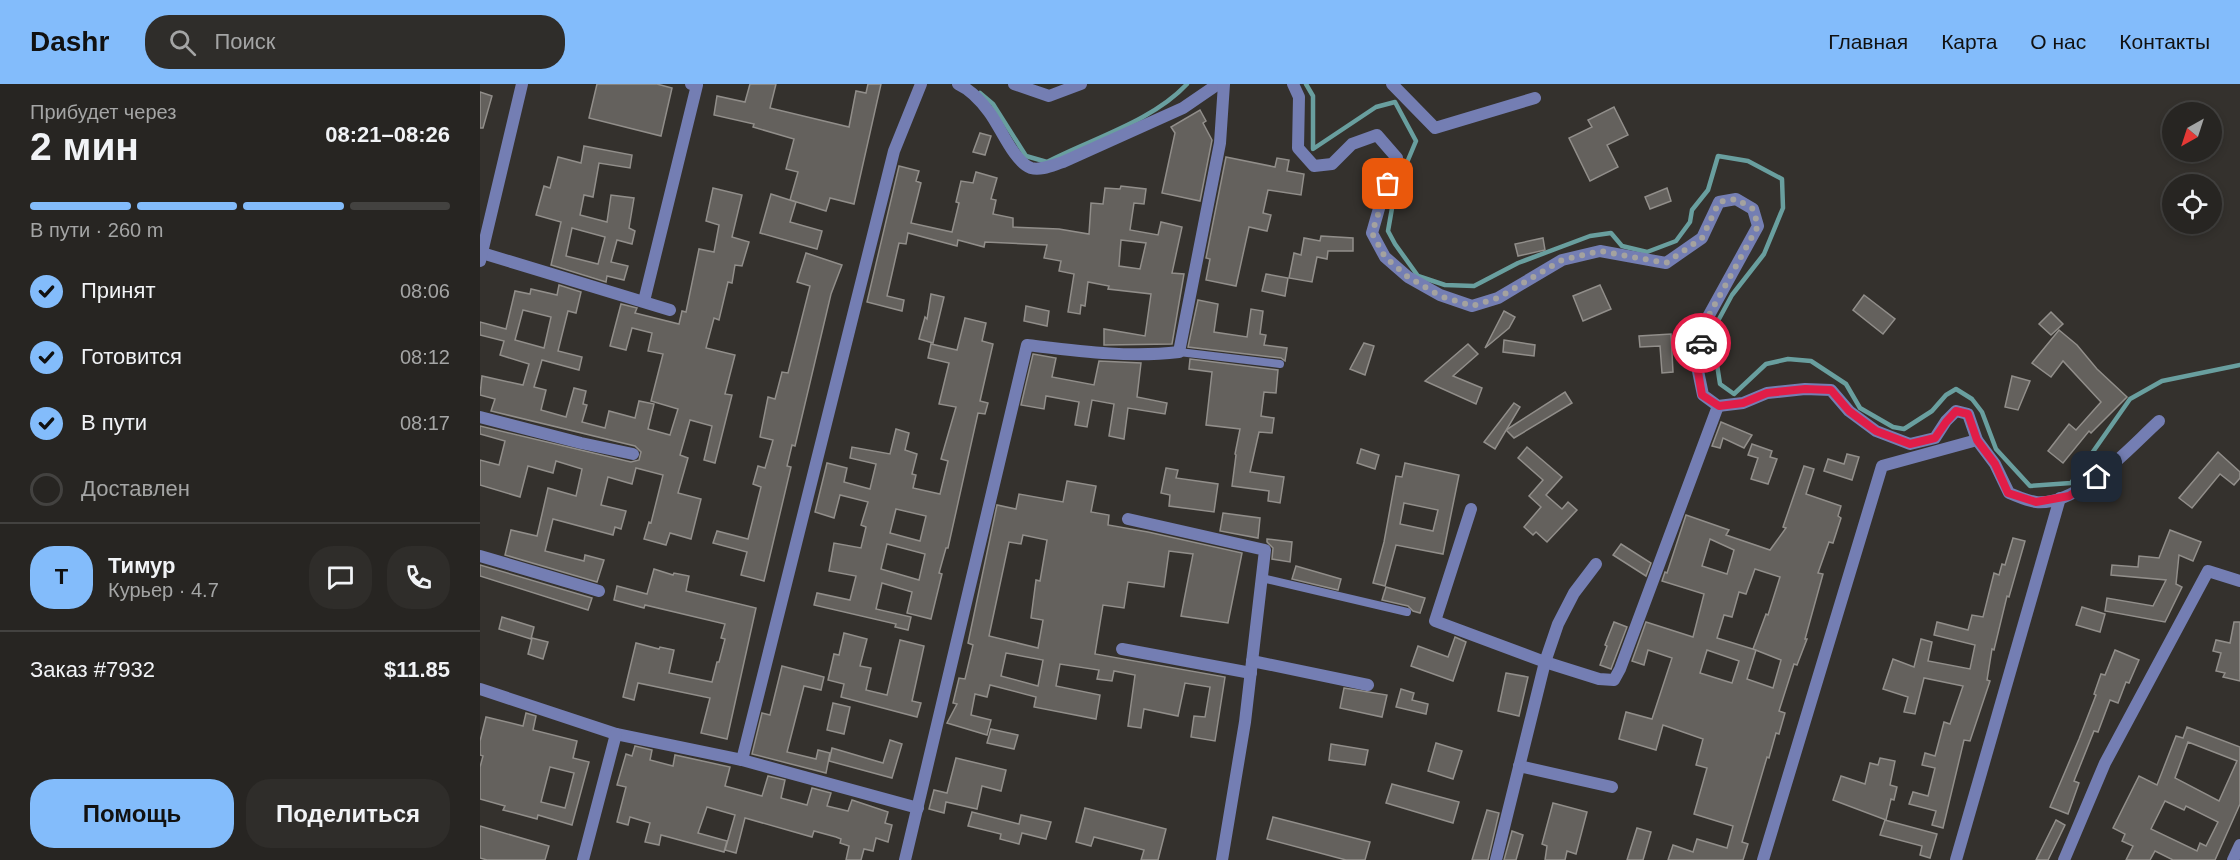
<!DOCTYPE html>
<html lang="ru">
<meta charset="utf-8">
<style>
:root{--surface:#272522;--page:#2f2d2a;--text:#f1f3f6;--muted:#a4a5a5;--line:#434240;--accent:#83bcfb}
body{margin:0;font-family:Arial,sans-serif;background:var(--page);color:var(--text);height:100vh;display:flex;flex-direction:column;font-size:22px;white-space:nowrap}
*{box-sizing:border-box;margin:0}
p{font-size:20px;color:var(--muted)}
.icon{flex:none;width:33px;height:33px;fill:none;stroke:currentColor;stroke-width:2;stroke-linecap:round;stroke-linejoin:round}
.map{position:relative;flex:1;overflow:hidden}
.drawer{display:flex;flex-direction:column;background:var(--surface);width:480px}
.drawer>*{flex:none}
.needle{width:39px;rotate:219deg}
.fabs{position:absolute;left:1682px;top:18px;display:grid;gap:12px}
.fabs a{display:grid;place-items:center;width:60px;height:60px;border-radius:50%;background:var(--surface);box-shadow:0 3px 9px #0003,0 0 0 2px var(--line);font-size:30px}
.pin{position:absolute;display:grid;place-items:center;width:51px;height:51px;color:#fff;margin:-26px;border-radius:12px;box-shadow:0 3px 9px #0006}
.courier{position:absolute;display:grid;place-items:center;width:60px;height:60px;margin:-30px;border:4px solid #e11d48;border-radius:50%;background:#fff;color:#222;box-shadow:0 2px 8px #0007}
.head em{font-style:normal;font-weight:800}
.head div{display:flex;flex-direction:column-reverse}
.head{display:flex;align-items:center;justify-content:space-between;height:102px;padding:0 30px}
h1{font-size:39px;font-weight:800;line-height:45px}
.bar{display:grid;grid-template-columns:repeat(4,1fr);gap:9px 6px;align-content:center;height:72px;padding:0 30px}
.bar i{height:8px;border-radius:4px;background:var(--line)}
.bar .on{background:var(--accent)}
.bar p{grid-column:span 4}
.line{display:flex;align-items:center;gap:15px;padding:0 30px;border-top:2px solid var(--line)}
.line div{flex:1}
.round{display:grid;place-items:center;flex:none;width:63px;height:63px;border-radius:24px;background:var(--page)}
ol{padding:0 30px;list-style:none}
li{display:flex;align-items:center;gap:18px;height:66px}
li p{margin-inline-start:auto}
li .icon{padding:6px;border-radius:50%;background:var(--accent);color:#111;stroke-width:4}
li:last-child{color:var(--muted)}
li i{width:33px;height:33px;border:3px solid var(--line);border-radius:50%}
.action{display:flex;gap:12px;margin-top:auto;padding:12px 30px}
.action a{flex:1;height:69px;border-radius:24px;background:var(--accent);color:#111;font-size:24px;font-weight:800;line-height:69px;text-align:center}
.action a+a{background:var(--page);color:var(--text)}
header{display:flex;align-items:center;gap:36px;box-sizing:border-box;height:84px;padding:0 30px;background:var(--accent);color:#111}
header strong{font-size:28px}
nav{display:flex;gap:33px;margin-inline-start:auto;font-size:21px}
.search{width:420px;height:54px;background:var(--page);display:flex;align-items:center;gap:15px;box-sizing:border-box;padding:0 21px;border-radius:24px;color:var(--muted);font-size:22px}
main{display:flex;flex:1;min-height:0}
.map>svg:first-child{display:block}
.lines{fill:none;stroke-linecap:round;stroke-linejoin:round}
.stream{stroke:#699f9f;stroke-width:4.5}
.building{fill:#64615d;stroke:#918e8a;stroke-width:1.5;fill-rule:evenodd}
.service{stroke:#747eb3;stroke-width:8}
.minor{stroke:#747eb3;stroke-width:12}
.done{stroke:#a4a29f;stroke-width:6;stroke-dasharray:0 10.8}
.route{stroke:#e11d48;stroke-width:8}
</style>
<header>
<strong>Dashr</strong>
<div class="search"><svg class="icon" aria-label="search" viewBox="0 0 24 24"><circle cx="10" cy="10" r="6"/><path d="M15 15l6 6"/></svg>Поиск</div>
<nav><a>Главная</a><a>Карта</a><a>О нас</a><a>Контакты</a></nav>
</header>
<main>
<section class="drawer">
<div class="head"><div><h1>2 мин</h1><p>Прибудет через</p></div><em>08:21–08:26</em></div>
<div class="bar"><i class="on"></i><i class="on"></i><i class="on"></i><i></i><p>В пути · 260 m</p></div>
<ol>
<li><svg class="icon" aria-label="check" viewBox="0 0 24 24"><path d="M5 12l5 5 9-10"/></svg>Принят<p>08:06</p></li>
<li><svg class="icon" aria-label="check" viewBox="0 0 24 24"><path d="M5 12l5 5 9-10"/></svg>Готовится<p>08:12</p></li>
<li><svg class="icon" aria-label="check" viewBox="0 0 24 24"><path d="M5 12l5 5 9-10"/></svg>В пути<p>08:17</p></li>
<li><i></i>Доставлен</li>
</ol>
<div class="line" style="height:108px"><b class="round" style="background:var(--accent);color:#111">Т</b><div><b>Тимур</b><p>Курьер · 4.7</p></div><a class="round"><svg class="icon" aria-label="chat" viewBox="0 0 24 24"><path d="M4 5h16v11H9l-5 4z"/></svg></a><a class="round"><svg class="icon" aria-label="phone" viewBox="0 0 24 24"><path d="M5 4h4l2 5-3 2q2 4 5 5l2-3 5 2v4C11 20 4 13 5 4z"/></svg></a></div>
<div class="line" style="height:78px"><div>Заказ #7932</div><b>$11.85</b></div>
<div class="action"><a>Помощь</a><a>Поделиться</a></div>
</section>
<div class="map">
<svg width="1760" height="776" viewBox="0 0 1760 776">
<rect width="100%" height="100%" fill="#34312d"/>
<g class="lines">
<g class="stream">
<path d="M826,0L833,12V65L896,23L915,18L936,57L915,107L908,147L915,160L938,192L965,201L994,202L1038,179L1110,152L1131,149L1142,162L1167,168L1196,157L1210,138L1212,126L1228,106L1238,72L1268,77L1302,95L1303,124L1284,170L1252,211L1232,248L1240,300L1254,310L1286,280L1308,275L1331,277L1366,300L1380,324L1413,343L1424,345L1452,327L1466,311L1476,305L1492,315L1502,328L1516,365L1550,402L1591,399L1650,315L1682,297L1760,281"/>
<path d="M500,9L513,20L546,72L567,78C611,55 673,37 707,0"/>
</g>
</g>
<g class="building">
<path d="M117,0H177L192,4L181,52L109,34Z"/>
<path d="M270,0H296L290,24L369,43L376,7L386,9L388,0H401L374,120L350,114L346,127L310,116L318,88L306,85L314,55L273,43L274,40L234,31L237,12L265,18Z"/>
<path d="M0,8L12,12L3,44H0Z"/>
<path d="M1134,23L1148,51L1127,61L1138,83L1110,97L1089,54L1112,43L1108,36Z"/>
<path d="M720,26L726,37L723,39L732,56L720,117L682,109L695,49L691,43Z"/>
<path d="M500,49L511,52L505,71L493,68Z"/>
<path d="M104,62L152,71L150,84L119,79L113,113L104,111L100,131L127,138L131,111L154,114L149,144L155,147L152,160L137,156L131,178L148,182L144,196L127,192L126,198L71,181L81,138L56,131L64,102L70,104L78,73L101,79ZM92,144L125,153L118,180L86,172Z"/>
<path d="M746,73L795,83L797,74L809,76L807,87L824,90L821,111L788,106L783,129L791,131L787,147L769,143L756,202L726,196L730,175L726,174Z"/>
<path d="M419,82L439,87L436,97L441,99L431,139L472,148L479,119L476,118L481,97L493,99L496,88L517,94L511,115L516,116L513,130L533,134V143L579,145L609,150L611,119L623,120L625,104L640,105L641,102L666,105L664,120L654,119L650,146L678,151L681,138L702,143L692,189L704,190L692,260L624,261V245L665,252L671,210L628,205L629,202L608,198L605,222L601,221L600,230L588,228L594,190L579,187L581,177L564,174L567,161L505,158L504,163L478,156L477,162L428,149L426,160L419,159L407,212L424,216L422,227L387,218ZM641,156L666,159L660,185L639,182Z"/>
<path d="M233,104L262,111L252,153L269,158L262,182L255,181L252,199L248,198L239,236L234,234L226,264L255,271L245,310L252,311L235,379L224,376L232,342L210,336L200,371L208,374L198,409L221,415L211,455L190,449L186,461L164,455L169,438L171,439L183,391L156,384L152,400L128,393L121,421L146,427L141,445L135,443L133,451L73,435L65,467L104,477L105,471L124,476L117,498L25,471L31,446L57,452L68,404L96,412L102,385L76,377L73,389L48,382L40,413L0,401V376L19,381L25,357L0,350V342L151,378L159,376L161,368L155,362L11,327L15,315L0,311L2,292L43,301L49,280L20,271L24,257L0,251V238L26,245L35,207L50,210L51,205L77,211L79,201L101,208L96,229L88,227L78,267L102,273L99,286L62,276L54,303L66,306L61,326L86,333L94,304L106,307L103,320L107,321L102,338L125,344L129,327L155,334L159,317L174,320L168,345L190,351L198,325L171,317L183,270L168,267L172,249L152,244L146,266L130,262L141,220L157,224L155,229L199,240L202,227L206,228L219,165L234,168L239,141L226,137ZM43,226L71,233L64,264L35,256Z"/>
<path d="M1187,104L1191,117L1170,125L1165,113Z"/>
<path d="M291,110L316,118L310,138L342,147L337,165L280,149Z"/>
<path d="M841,152L873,154V167H848L847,175L837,173L832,198L809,194L814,169L821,171L824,154L840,157Z"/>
<path d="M1063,154L1065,166L1038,172L1035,160Z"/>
<path d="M326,169L362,181L351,210L315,362L312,361L307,382L311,383L284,497L261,491L267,468L233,459L237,447L268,455L281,403L273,400L278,382L285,384L293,356L280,353L288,313L295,315L302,288L308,289L330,202L317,198Z"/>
<path d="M786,190L808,194L805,212L782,207Z"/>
<path d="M1120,201L1131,225L1103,237L1093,212Z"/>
<path d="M451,210L464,213L453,259L439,255L445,233L447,235Z"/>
<path d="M1384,211L1415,235L1403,250L1373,226Z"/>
<path d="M718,216L738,220L734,248L767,253L771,225L783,227L780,250L786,251L784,261L807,264L805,277L801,274L708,263Z"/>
<path d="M546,222L569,227L567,242L544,237Z"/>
<path d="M1024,227L1035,233L1029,244L1005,264Z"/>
<path d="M1571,228L1583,240L1571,251L1559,240Z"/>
<path d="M485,234L506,239L502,257L513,260L500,317L508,319L505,330L498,329L468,464H466L459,489L462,490L451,535L427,529L432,508L402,499L396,525L431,533L428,546L415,543L416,540L334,521L337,509L370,516L376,492L349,487L354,459L381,464L386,443L381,441L388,418L360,411L354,434L335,428L347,379L367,384L364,398L390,405L396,380L370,374L372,363L410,370L416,345L429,349L425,366L437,370L432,390L436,391L433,404L460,410L468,377L461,375L476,323L459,320L469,279L448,274L451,260L477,266ZM416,425L446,432L440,457L410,449ZM407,460L445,470L439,496L401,485Z"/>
<path d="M1579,246L1597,261L1617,285L1647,313L1611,349L1609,347L1583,379L1568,367L1589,340L1596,346L1621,318L1583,277L1571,293L1552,279Z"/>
<path d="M1191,250L1193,288L1182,289L1180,262L1160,263L1159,252Z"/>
<path d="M1024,256L1055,261L1054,272L1023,268Z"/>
<path d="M884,259L894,262L885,291L870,285Z"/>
<path d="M988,260L998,270L973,292L1002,304L996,320L945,297Z"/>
<path d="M553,270L576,274L572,293L614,301L619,277L661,279L657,313L687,319L685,330L648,324L644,355L629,352L634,320L612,316L607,343L595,341L599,318L566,312L564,325L541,321Z"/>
<path d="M710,275L798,286L796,309L784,308L781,332L794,334L792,349L779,348L770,388L804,393L800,419L788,417L789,407L752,402L756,371L755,370L760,345L726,341L732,288L709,285Z"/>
<path d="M1532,292L1550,297L1538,326L1525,323Z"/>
<path d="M1085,308L1092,319L1034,354L1026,346Z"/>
<path d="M1034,319L1040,323L1015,365L1004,358Z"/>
<path d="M1241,338L1272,351L1264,364L1243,354L1240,364L1232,362Z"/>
<path d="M1272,360L1292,367L1290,373L1297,375L1288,400L1271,395L1278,374L1268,371Z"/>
<path d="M1047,363L1082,393L1066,411L1082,425L1088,418L1097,426L1067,458L1056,448L1053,451L1044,443L1061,423L1049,412L1063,396L1038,374Z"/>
<path d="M881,365L899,371L895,385L877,379Z"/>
<path d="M1738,368L1760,388V394L1754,401L1740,390L1712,424L1699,414Z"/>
<path d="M1367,370L1379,373L1372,396L1344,387L1348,375L1364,380Z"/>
<path d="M925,379L979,391L963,470L916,461L905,502L893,499L904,458L916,392L922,393ZM924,419L958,426L953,447L920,440Z"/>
<path d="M1324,382L1334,385L1326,410L1361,422L1358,432L1361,434L1353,459L1349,458L1338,489L1343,490L1325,555H1327L1317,581L1314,580L1299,627L1305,629L1299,650L1296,649L1289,674L1287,673L1262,758L1268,760L1263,776H1188L1193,761L1213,768L1217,755L1247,764L1253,742L1214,730L1227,684L1216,681L1223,655L1183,641L1176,666L1139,655L1146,628L1172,635L1192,574L1168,566L1164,581L1152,577L1166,538L1213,553L1224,510L1182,497L1185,488L1187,489L1206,431L1249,446L1246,451L1290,466L1306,444L1303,443ZM1230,455L1254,466L1247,490L1222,482ZM1275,485L1300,493L1288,531L1286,530L1273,565L1301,576L1293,604L1267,595L1276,566L1237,554L1244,531L1252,533L1259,508L1266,510ZM1227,566L1259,577L1252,599L1220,589Z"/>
<path d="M686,384L698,386L696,394L738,400L734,428L689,422L690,411L681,409Z"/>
<path d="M587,397L616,402L611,428L629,431L628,441L668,448L762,469L748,539L701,532L713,470L689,467L684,503L648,498L644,524L623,521L615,570L745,593L735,657L711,653L714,632L725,633L730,603L705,599L698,632L664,625L661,644L648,642L655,591L634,587L632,597L617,595L619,586L580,580L576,602L620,611L616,635L554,623L556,613L510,601L507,613L495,610L491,631L511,636L507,651L467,639L477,620L473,619L479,594L485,595L493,561L488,559L517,421L536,425L539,410L583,418ZM543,451L567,456L560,497L556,496L551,534L563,536L558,564L509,552L529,458L541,460ZM526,569L563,576L558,602L521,592Z"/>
<path d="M743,429L780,434L778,454L740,447Z"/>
<path d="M1690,446L1721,458L1713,477L1699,471L1696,500L1702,503L1685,538L1625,527L1627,514L1673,522L1686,496L1631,491L1632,481L1658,483L1659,472L1679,474Z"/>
<path d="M1533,454L1545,457L1529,513L1527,512L1514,566L1512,565L1507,596L1510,597L1490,657L1484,656L1463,744L1452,741L1456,727L1429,720L1433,708L1448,712L1455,684L1442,681L1445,669L1455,672L1464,638L1470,640L1483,602L1444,594L1435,630L1424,628L1428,613L1403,605L1413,575L1434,583L1441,555L1452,558L1448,577L1490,585L1495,561L1454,551L1457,538L1488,546L1492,531L1503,533L1514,489L1519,491L1522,480L1525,481Z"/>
<path d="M787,455L812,458L810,478L792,475L793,464L787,458Z"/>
<path d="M1141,460L1171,479L1166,492L1133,471Z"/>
<path d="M0,481L112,514L108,526L0,492Z"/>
<path d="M816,482L861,495L858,506L812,495Z"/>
<path d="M174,485L193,491L194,489L209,492L206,507L276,524L247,655L221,649L230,614L158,599L154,616L143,613L156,559L179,565L180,563L194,566L189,589L232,598L237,578H239L245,555L241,554L245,540L165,521L164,524L134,516L137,502L167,510Z"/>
<path d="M906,503L945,514L940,529L933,527L928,522L902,516Z"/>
<path d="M1602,523L1625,530L1620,548L1596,541Z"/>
<path d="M22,533L54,543L51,555L19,545Z"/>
<path d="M1134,538L1147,543L1131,585L1120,581L1127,562L1125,561Z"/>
<path d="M1754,538H1760V597L1743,593L1745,589L1736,587L1741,569L1733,567L1736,556L1750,559Z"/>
<path d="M364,549L387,555L380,582L391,584L386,606L407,611L420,556L444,562L432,617L441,619L437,633L361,613L364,600L348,596L354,570L359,571Z"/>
<path d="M975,553L986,558L973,597L931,582L938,562L968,573Z"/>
<path d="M52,554L68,558L63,575L48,570Z"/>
<path d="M1635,566L1659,576L1649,599L1646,598L1638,619L1630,616L1618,648L1614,647L1594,697L1599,699L1588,730L1570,723L1599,655L1616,611L1614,610L1621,590L1625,591Z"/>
<path d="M302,582L344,593L341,606L324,602L307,668L336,675L338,666L350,669L346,689L272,670L282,629L290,631Z"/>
<path d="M1026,589L1048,593L1039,632L1018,627Z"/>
<path d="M864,604L907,611L902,633L860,624Z"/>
<path d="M921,605L934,609L932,616L948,620L946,630L916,623Z"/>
<path d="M353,619L370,623L364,650L347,646Z"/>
<path d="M46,629L56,632L53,646L97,657L93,674L109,678L92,741L58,731L57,735L35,729L23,726L25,722L0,715V683L3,672L0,671V657L6,633L43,642ZM70,683L94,689L85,724L61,718Z"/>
<path d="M1707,643L1760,663V720L1735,776H1693L1675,767L1670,776H1646L1653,762L1642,757L1645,750L1633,744L1659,692L1677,701L1696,652L1703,654ZM1708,658L1757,677L1739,717L1695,694ZM1685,717L1704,726L1706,722L1738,738L1726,762L1720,759L1717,767L1671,745Z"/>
<path d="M511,645L538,651L534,665L507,659Z"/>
<path d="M410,656L422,660L412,694L349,677L352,664L403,679Z"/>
<path d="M956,659L982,667L973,695L948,687Z"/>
<path d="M851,660L888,666L885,681L849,676Z"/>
<path d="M155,662L172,666L170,676L193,682L195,671L250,683L245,702L282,712L288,692L305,696L301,714L327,721L332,704L351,709L347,722L368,727L372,716L408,728L405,739L412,741L408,758L396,754L393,767L384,765L381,776H366L369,762L360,759L361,755L356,753L334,747L332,753L265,734L256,769L245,766L255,731L227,723L218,749L247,757L244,768L181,751L179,761L165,758L170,739L150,733L148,741L137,738L146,703L137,701L146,670L152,672Z"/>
<path d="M476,674L526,686L521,707L502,702L497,725L466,718L464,729L449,725L454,706L467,709Z"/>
<path d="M1400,674L1415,677L1410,701L1417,703L1414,716L1411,715L1406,736L1353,716L1361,692L1385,700L1390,679L1398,681Z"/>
<path d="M912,700L979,718L973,739L906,719Z"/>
<path d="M1073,719L1107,728L1096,770L1087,767L1085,776H1065L1067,762L1062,760Z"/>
<path d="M605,724L686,745L678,776H661L664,766L614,753L611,762L596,758Z"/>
<path d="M1007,726L1019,729L1008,776H992Z"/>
<path d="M492,728L539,740L541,731L571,738L566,755L542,749L539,760L520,755L521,750L488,742Z"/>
<path d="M793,733L890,758L885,776H866L787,755Z"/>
<path d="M1405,736L1457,750L1450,774L1440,771L1442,762L1400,751Z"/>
<path d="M1576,736L1585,741L1568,776H1556Z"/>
<path d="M0,742L69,762L65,776H7L0,774Z"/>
<path d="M1157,744L1171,748L1163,776H1147Z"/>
<path d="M1032,747L1043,751L1036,776H1024Z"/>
</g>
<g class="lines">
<g class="service">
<path d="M699,268L800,280"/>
<path d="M782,494L927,528"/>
</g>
<g class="minor">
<path d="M478,0C491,6 501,17 509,28C520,42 534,78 551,84C561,87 573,81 583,78L703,24L738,0"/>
<path d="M534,0L569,12L601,0"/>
<path d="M813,0L819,13L818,64L834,82L852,80L872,60L897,51L917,74L902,114L892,149L905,173L928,193L960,211L992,222L1018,214L1082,176L1120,167L1186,179L1222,154L1239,118L1256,115L1273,125L1278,142L1223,242L1217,282L1223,311L1238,322L1263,319L1287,309L1325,305L1351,306L1369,327L1396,347L1430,360L1455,354L1466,337L1476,327L1488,330L1497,356L1515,380L1529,409C1537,412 1547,417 1556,418C1599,422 1649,364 1679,337"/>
<path d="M912,0L955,44L1055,14"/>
<path d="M2,169L190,226"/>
<path d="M0,177L42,0"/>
<path d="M164,217L217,1L211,0"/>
<path d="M0,333L101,359L153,370"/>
<path d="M991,425L955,537L1065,578L1119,595L1134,596L1140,585L1238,322"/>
<path d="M648,435L785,466L765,638L742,776"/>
<path d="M0,472L119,507"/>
<path d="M642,565L771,589"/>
<path d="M772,577L888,601"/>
<path d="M0,605L136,650L262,676L438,724"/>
<path d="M262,676L414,67L441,0"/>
<path d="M1039,682L1132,703"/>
<path d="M103,776L136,650"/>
<path d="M425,776L547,261C598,267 648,274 699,268L740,59L744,0"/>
<path d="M1016,776L1065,578L1078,540L1094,509L1116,480"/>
<path d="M1283,776L1402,382L1497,356"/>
<path d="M1476,776L1580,414"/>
<path d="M1584,776L1625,679L1728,487L1760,497"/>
<path d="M1753,776L1760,761"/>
</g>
</g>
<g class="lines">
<path class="done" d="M908,100L892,149L905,173L928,193L960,212L992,222L1018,214L1082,176L1120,167L1186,179L1222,154L1239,118L1256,115L1273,125L1278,142L1223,242L1221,259"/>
<path class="route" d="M1221,259L1217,282L1222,311L1239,322L1263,319L1287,309L1325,305L1351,306L1369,327L1396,347L1430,360L1455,354L1466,338L1476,327L1488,330L1497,356L1515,380L1528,409L1556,418L1589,412L1617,393"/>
</g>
</svg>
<div class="fabs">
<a><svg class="needle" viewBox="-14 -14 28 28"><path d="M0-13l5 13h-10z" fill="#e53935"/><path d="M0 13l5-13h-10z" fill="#a4a5a5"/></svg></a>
<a><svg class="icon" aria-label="locate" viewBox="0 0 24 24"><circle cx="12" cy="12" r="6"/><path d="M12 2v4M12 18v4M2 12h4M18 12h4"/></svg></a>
</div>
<div class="pin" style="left:908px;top:100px;background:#ea580c"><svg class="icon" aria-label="bag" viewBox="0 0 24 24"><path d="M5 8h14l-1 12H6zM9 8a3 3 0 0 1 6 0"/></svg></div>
<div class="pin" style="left:1617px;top:393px;background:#1f2937"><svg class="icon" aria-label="home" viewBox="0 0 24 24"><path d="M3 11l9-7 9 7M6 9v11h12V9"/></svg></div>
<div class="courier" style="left:1221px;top:259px"><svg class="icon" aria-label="car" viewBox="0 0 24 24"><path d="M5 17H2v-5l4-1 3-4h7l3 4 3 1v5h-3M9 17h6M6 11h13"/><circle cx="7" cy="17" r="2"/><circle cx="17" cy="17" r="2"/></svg></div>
</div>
</main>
